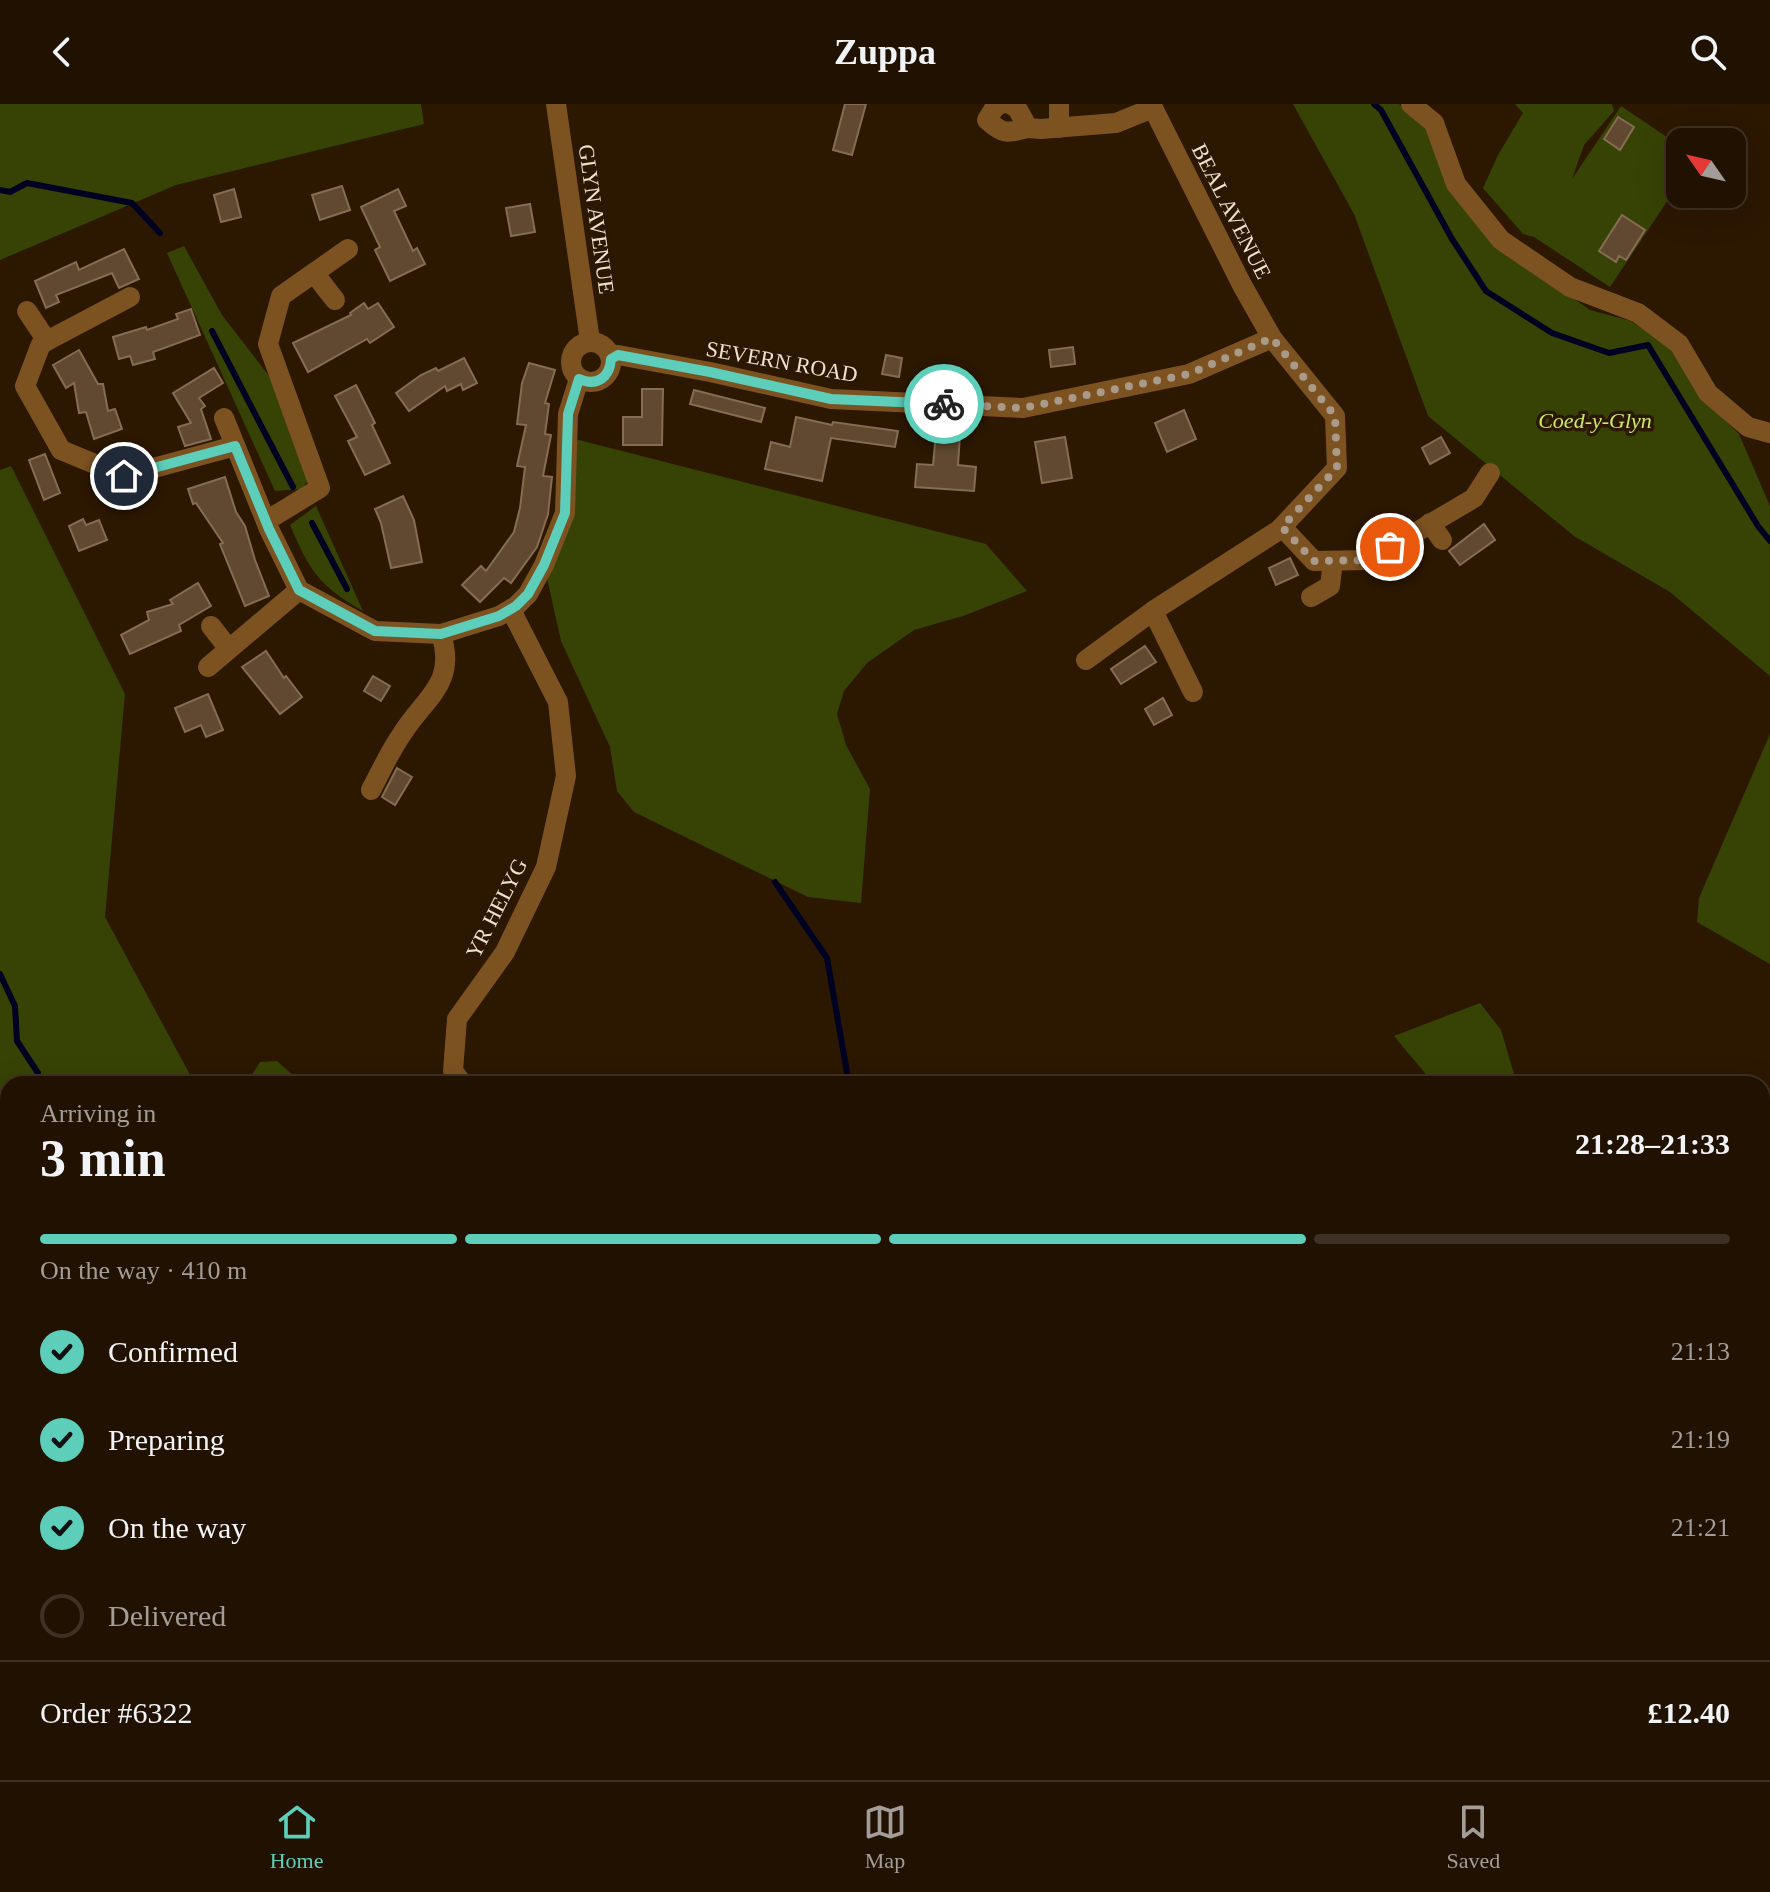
<!DOCTYPE html>
<meta charset="utf-8">
<style>
:root{--surface:#211101;--page:#2d1f10;--text:#f1f3f6;--muted:#a29d99;--line:#3e3123;--accent:#5cceba}
body{margin:0;font-family:Georgia,serif;background:var(--page);color:var(--text);height:100vh;display:flex;flex-direction:column;font-size:30px;white-space:nowrap}
*{box-sizing:border-box;margin:0}
p{font-size:26px;color:var(--muted)}
.icon{flex:none;width:44px;height:44px;fill:none;stroke:currentColor;stroke-width:2;stroke-linecap:round;stroke-linejoin:round}
.map{position:relative;flex:1;overflow:hidden}
.drawer{position:absolute;left:0px;top:972px;width:1770px;height:704px;display:flex;flex-direction:column;background:var(--surface);border-radius:24px 24px 0 0;box-shadow:0 8px 32px #0002,0 0 0 2px var(--line)}
.drawer>*{flex:none}
.needle{width:52px;rotate:304deg}
.controls{position:absolute;left:1666px;top:24px;display:grid;gap:16px}
.controls a{display:grid;place-items:center;width:80px;height:80px;border-radius:16px;background:var(--surface);box-shadow:0 8px 32px #0002,0 0 0 2px var(--line);font-size:40px}
.pin{position:absolute;display:grid;place-items:center;width:68px;height:68px;color:#fff;margin:-34px;border:4px solid #fff;border-radius:50%;box-shadow:0 2px 8px #0007}
.courier{position:absolute;display:grid;place-items:center;width:80px;height:80px;margin:-40px;border:6px solid #5cceba;border-radius:50%;background:#fff;color:#222;box-shadow:0 2px 10px #0007}
.overview em{font-style:normal;font-weight:700}
.overview div{display:flex;flex-direction:column-reverse}
.overview{display:flex;align-items:center;justify-content:space-between;height:136px;padding:0 40px}
h1{font-size:52px;font-weight:700;line-height:60px}
.bar{display:grid;grid-template-columns:repeat(4,1fr);gap:12px 8px;align-content:center;height:96px;padding:0 40px}
.bar i{height:10px;border-radius:6px;background:var(--line)}
.bar .on{background:var(--accent)}
.bar p{grid-column:span 4}
.line{display:flex;align-items:center;gap:20px;padding:0 40px;border-top:2px solid var(--line)}
.line div{flex:1}
ol{padding:0 40px;list-style:none}
li{display:flex;align-items:center;gap:24px;height:88px}
li p{margin-inline-start:auto}
li .icon{padding:8px;border-radius:50%;background:var(--accent);color:#111;stroke-width:4}
li:last-child{color:var(--muted)}
li i{width:44px;height:44px;border:4px solid var(--line);border-radius:50%}
header{display:flex;justify-content:space-between;align-items:center;height:104px;padding:0 40px;background:var(--surface);font-size:36px;font-weight:700}
.tabs{display:flex;justify-content:space-around;align-items:center;height:112px;border-top:2px solid var(--line);background:var(--surface);font-size:22px;color:var(--muted)}
.tabs a{display:grid;justify-items:center;gap:4px}
.tabs .on{color:var(--accent)}
.map>svg:first-child{display:block}
.green{fill:#374304}
.lines{fill:none;stroke-linecap:round;stroke-linejoin:round}
.stream{stroke:#000122;stroke-width:6}
.building{fill:#604930;stroke:#856c52;stroke-width:2}
.minor{stroke:#7c5221;stroke-width:20}
.done{stroke:#aa9a89;stroke-width:8;stroke-dasharray:0 14.4}
.route{stroke:#5cceba;stroke-width:10}
.labels{text-anchor:middle;stroke-width:7;stroke-linejoin:round;paint-order:stroke}
.street-label{font-size:22px;fill:#eee0d2;stroke:#2c1701}
.park-label{font-size:22px;font-style:italic;fill:#caea68;stroke:#2c1701}
</style>
<header><svg class="icon" aria-label="back" viewBox="0 0 24 24"><path d="M15 5l-7 7 7 7"/></svg>Zuppa<svg class="icon" aria-label="search" viewBox="0 0 24 24"><circle cx="10" cy="10" r="6"/><path d="M15 15l6 6"/></svg></header>
<div class="map">
<svg width="1770" height="1676" viewBox="0 0 1770 1676">
<rect width="100%" height="100%" fill="#2c1701"/>
<g class="green">
<path d="M0,0H421L424,20L176,81L0,156Z"/>
<path d="M1293,0H1399L1425,21L1495,140L1590,206L1631,217L1672,244L1699,290L1739,330L1770,402V572L1670,488L1574,432L1428,312L1354,110Z"/>
<path d="M1515,0H1612L1614,7L1584,41L1572,75L1621,2L1680,42V78L1610,183L1534,133L1523,130L1483,84L1498,51L1523,9Z"/>
<path d="M184,142L222,211L273,277L309,375L302,385L275,387L167,149Z"/>
<path d="M567,333L986,440L1027,487L963,512L914,526L867,559L844,587L837,610L846,641L870,685L861,799L808,793L634,708L617,687L610,643L561,537L544,461L565,409Z"/>
<path d="M11,362L125,590L105,813L195,980H8V1437L2,1443L8,1445V1668H544L550,1676H0V366Z"/>
<path d="M316,402L363,507C319,482 309,466 290,421Z"/>
<path d="M1770,630V860L1697,818L1699,794Z"/>
<path d="M1480,899L1501,926L1517,980H1434L1394,932Z"/>
<path d="M277,957L303,980H246L260,958Z"/>
<path d="M993,1668H1260L1263,1676H991Z"/>
</g>
<g class="lines">
<g class="stream">
<path d="M1374,0L1381,6L1452,135L1486,187L1552,229L1609,249L1648,241L1758,422L1770,437"/>
<path d="M0,86L10,88L27,79L132,99L160,129"/>
<path d="M212,227L293,383"/>
<path d="M312,419L347,485"/>
<path d="M775,778L827,854L849,980"/>
<path d="M0,870L15,902L17,937L38,969L36,980"/>
<path d="M0,1215L8,1204"/>
<path d="M0,1415L8,1429"/>
<path d="M1138,1668L1141,1676"/>
<path d="M30,1676L32,1668"/>
</g>
</g>
<g class="building">
<path d="M845,0H866L852,51L833,46Z"/>
<path d="M1618,13L1634,23L1620,46L1604,35Z"/>
<path d="M342,82L350,106L320,116L312,91Z"/>
<path d="M234,85L241,113L221,118L214,91Z"/>
<path d="M398,85L406,102L394,107L413,147L417,144L425,160L390,177L375,146L380,143L361,103Z"/>
<path d="M530,100L535,128L511,132L506,104Z"/>
<path d="M1622,111L1645,126L1626,156L1619,152L1616,158L1599,147Z"/>
<path d="M124,145L139,175L119,184L112,169L56,191L59,198L46,204L35,177L76,158L79,166Z"/>
<path d="M364,199L368,205L378,199L394,223L370,239L367,235L308,268L293,239L351,211L350,209Z"/>
<path d="M191,205L200,231L153,248L155,255L133,261L130,252L119,255L113,233L146,223L147,226L178,215L176,210Z"/>
<path d="M1073,243L1075,260L1051,263L1049,246Z"/>
<path d="M79,246L98,280H103L108,307L115,305L122,325L94,335L86,308L79,309L74,279L66,284L53,261Z"/>
<path d="M886,251L902,254L899,273L882,270Z"/>
<path d="M464,254L477,279L463,286L461,280L447,287L445,282L409,307L396,289L421,271L436,264L438,267Z"/>
<path d="M529,259L555,266L545,299L549,300L545,330L551,331L543,372L552,373L548,410L537,443L511,479L504,474L480,498L462,481L481,462L486,467L514,428L520,404L525,363L517,362L526,321L517,320L522,279Z"/>
<path d="M214,264L223,279L199,294L205,302L201,305L211,335L185,342L178,323L191,319L173,289Z"/>
<path d="M356,281L375,319L372,321L390,359L365,371L348,337L357,333L335,292Z"/>
<path d="M642,285H663L662,341H623V313H642Z"/>
<path d="M694,286L765,304L761,318L690,300Z"/>
<path d="M1184,306L1196,335L1167,348L1155,319Z"/>
<path d="M796,313L832,321L833,318L898,327L895,343L831,334L822,377L765,365L771,338L790,343Z"/>
<path d="M936,329L960,331L958,361L976,363L974,387L915,383L917,360L933,361Z"/>
<path d="M1065,333L1072,374L1042,379L1035,338Z"/>
<path d="M1441,333L1450,349L1430,360L1422,344Z"/>
<path d="M45,350L60,389L44,396L29,356Z"/>
<path d="M225,373L236,408L245,422L255,456L269,492L245,502L220,440L223,439L196,399L193,400L188,385Z"/>
<path d="M403,392L414,416L422,458L391,464L381,419L375,405Z"/>
<path d="M83,415L86,421L99,416L107,436L79,447L69,422Z"/>
<path d="M1484,420L1495,436L1460,461L1449,447Z"/>
<path d="M1290,454L1298,471L1276,481L1269,464Z"/>
<path d="M198,479L211,502L179,521L181,527L130,550L121,531L149,516L147,508L173,500L170,496Z"/>
<path d="M1145,542L1156,558L1121,580L1111,565Z"/>
<path d="M266,547L284,574L286,572L302,593L280,610L242,563Z"/>
<path d="M373,572L390,582L381,597L364,587Z"/>
<path d="M208,590L223,626L206,633L201,621L185,628L175,604Z"/>
<path d="M1163,594L1172,611L1154,621L1145,605Z"/>
<path d="M397,664L412,673L395,701L382,693Z"/>
</g>
<g class="lines">
<g class="minor">
<path d="M556,0L590,237"/>
<path d="M1001,0L995,3L987,16C1004,31 1006,29 1028,24L1017,4L1010,0"/>
<path d="M1059,0V24"/>
<path d="M1411,0L1434,19L1456,80L1501,136L1570,183L1638,209L1679,240L1708,289L1748,323L1770,329"/>
<path d="M1028,24L1041,25L1116,19L1153,4"/>
<path d="M314,169L335,196"/>
<path d="M130,193L41,240L25,282L61,346L124,372L235,342"/>
<path d="M27,207L47,237"/>
<circle cx="591" cy="258" r="20"/>
<path d="M611,255L618,251L710,268L831,295L1023,304L1189,270L1272,234"/>
<path d="M224,314L269,425L299,486L375,527L441,530L499,512L516,502L528,490L544,461L565,409L568,310L579,275"/>
<path d="M266,417L320,384L268,240L281,192L348,145"/>
<path d="M1430,419L1442,436"/>
<path d="M1282,423L1314,457L1369,456L1474,394L1490,369"/>
<path d="M1311,493L1330,482L1333,457"/>
<path d="M1153,507L1193,588"/>
<path d="M211,522L229,545"/>
<path d="M1086,556L1153,507L1279,426L1337,364L1335,312L1272,234L1242,181L1151,0"/>
<path d="M208,563L299,486"/>
<path d="M371,686C381,667 390,647 402,630C425,593 457,580 441,530"/>
<path d="M463,980L453,967L457,915L505,848L546,763L566,672L558,598L511,506"/>
</g>
</g>
<g class="lines">
<path class="done" d="M944,300L1023,304L1043,300L1189,270L1272,234L1335,312L1337,364L1282,423L1314,457L1369,456L1390,443"/>
<path class="route" d="M124,372L235,342L269,425L299,486L375,527L441,530L499,512L516,502L528,490L544,461L565,409L568,310L579,275C597,283 610,273 611,255L618,251L710,268L831,295L944,300"/>
</g>
<g class="labels">
<g class="street-label">
<text transform="translate(1232 107) rotate(63)" y="8">BEAL AVENUE</text>
<text transform="translate(597 115) rotate(82)" y="8">GLYN AVENUE</text>
<text transform="translate(782 257) rotate(10)" y="8">SEVERN ROAD</text>
<text transform="translate(496 804) rotate(-63)" y="8">YR HELYG</text>
</g>
<g class="park-label">
<text x="1595" y="324">Coed-y-Glyn</text>
</g>
</g>
</svg>
<div class="controls">
<a><svg class="needle" viewBox="-14 -14 28 28"><path d="M0-13l5 13h-10z" fill="#e53935"/><path d="M0 13l5-13h-10z" fill="#a29d99"/></svg></a>
</div>
<div class="pin" style="left:1390px;top:443px;background:#ea580c"><svg class="icon" aria-label="bag" viewBox="0 0 24 24"><path d="M5 8h14l-1 12H6zM9 8a3 3 0 0 1 6 0"/></svg></div>
<div class="pin" style="left:124px;top:372px;background:#1f2937"><svg class="icon" aria-label="home" viewBox="0 0 24 24"><path d="M3 11l9-7 9 7M6 9v11h12V9"/></svg></div>
<div class="courier" style="left:944px;top:300px"><svg class="icon" aria-label="bike" viewBox="0 0 24 24"><circle cx="6" cy="16" r="4"/><circle cx="18" cy="16" r="4"/><path d="M6 16l4-8h5l3 8M10 8l3 8H6M13 5h3"/></svg></div>
<section class="drawer">
<div class="overview"><div><h1>3 min</h1><p>Arriving in</p></div><em>21:28–21:33</em></div>
<div class="bar"><i class="on"></i><i class="on"></i><i class="on"></i><i></i><p>On the way · 410 m</p></div>
<ol>
<li><svg class="icon" aria-label="check" viewBox="0 0 24 24"><path d="M5 12l5 5 9-10"/></svg>Confirmed<p>21:13</p></li>
<li><svg class="icon" aria-label="check" viewBox="0 0 24 24"><path d="M5 12l5 5 9-10"/></svg>Preparing<p>21:19</p></li>
<li><svg class="icon" aria-label="check" viewBox="0 0 24 24"><path d="M5 12l5 5 9-10"/></svg>On the way<p>21:21</p></li>
<li><i></i>Delivered</li>
</ol>
<div class="line" style="height:104px"><div>Order #6322</div><b>£12.40</b></div>
</section>
</div>
<nav class="tabs">
<a class="on"><svg class="icon" aria-label="home" viewBox="0 0 24 24"><path d="M3 11l9-7 9 7M6 9v11h12V9"/></svg>Home</a>
<a><svg class="icon" aria-label="map" viewBox="0 0 24 24"><path d="M3 6l6-2 6 2 6-2v14l-6 2-6-2-6 2zM9 4v14M15 6v14"/></svg>Map</a>
<a><svg class="icon" aria-label="saved" viewBox="0 0 24 24"><path d="M7 4h10v16l-5-4-5 4z"/></svg>Saved</a>
</nav>
